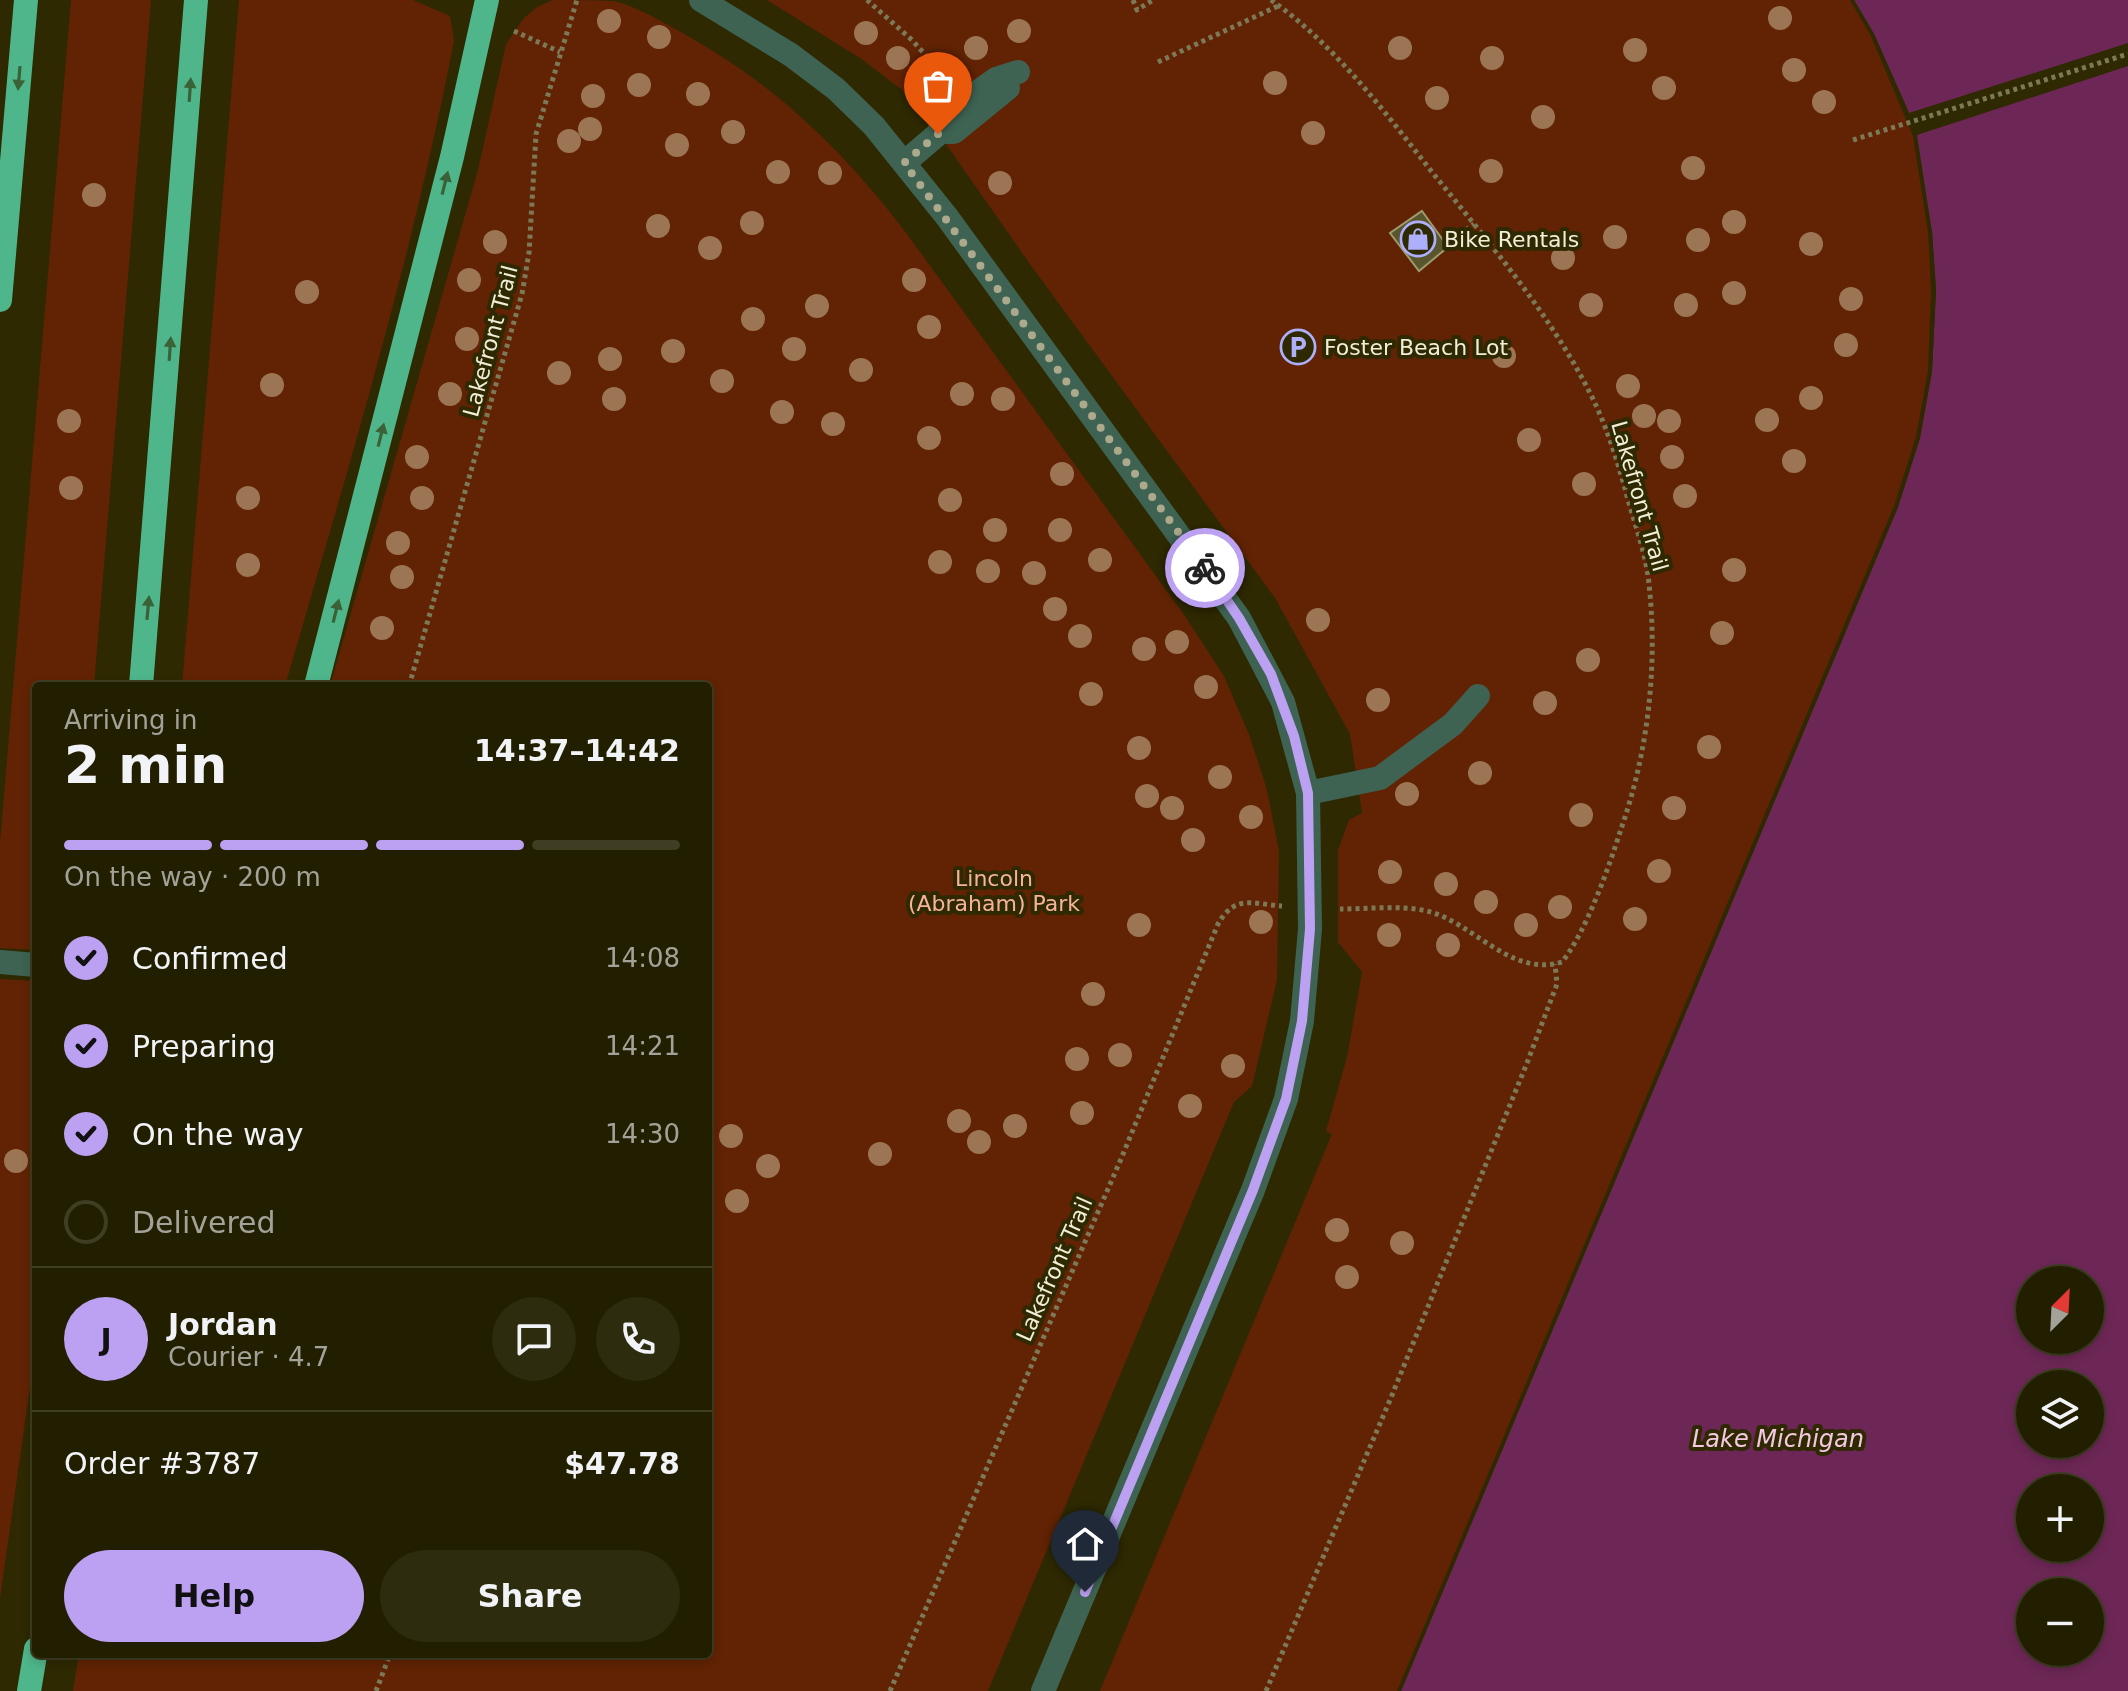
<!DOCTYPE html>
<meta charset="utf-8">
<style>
:root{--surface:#221f00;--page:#2e2c0f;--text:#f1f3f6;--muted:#a2a299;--line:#3f3d22;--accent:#bca0f2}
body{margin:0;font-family:"DejaVu Sans",sans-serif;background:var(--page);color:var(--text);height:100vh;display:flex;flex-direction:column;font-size:30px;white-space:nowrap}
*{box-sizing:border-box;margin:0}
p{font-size:26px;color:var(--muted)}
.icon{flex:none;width:44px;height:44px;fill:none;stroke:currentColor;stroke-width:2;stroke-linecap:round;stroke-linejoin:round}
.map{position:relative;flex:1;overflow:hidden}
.sheet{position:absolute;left:32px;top:682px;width:680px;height:976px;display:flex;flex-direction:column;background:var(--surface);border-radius:8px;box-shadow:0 4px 12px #0003,0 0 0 2px var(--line)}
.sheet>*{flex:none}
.needle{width:52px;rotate:24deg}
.fabs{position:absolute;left:2016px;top:1266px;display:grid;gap:16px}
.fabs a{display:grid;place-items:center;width:88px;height:88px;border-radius:50%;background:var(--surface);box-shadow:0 4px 12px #0003,0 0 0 2px var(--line);font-size:40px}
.pin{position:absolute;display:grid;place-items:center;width:68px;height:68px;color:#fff;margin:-82px -34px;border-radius:50% 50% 50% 0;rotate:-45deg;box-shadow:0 0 8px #0007}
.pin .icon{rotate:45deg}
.courier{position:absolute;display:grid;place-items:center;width:80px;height:80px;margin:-40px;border:6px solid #bca0f2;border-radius:50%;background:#fff;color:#222;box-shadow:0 2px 10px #0007}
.headline em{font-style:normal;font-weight:600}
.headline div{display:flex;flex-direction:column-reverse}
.headline{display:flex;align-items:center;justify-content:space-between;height:136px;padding:0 32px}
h1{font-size:52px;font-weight:600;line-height:60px}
.bar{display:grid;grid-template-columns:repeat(4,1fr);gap:12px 8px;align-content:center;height:96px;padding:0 32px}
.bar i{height:10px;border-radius:6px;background:var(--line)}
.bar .selected{background:var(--accent)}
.bar p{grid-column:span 4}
.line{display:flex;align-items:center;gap:20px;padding:0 32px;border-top:2px solid var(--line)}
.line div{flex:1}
.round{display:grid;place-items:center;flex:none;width:84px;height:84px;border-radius:42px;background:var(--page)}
ol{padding:0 32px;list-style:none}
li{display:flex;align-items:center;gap:24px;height:88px}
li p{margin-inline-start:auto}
li .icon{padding:8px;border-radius:50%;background:var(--accent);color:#111;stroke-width:4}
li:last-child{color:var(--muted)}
li i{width:44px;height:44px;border:4px solid var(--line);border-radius:50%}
.action{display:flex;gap:16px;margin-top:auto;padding:16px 32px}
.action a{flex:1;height:92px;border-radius:48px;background:var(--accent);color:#111;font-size:32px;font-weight:600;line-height:92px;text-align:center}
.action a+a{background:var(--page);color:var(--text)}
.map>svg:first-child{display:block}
.green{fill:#612304}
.water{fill:#6d2756;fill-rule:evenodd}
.pier{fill:#2e2900}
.building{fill:#59552c;stroke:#9e9a6f;stroke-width:2}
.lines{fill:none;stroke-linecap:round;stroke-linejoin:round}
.path{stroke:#7c7957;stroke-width:5;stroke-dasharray:4 4;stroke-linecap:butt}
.minor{stroke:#3e6352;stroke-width:24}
.highway{stroke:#4fb58a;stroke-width:24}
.tree{fill:#9c7554}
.oneway{fill:#3b6137}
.done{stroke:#aca98c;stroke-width:8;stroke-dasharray:0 14.4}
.route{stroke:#bca0f2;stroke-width:10}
.labels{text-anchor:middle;stroke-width:8;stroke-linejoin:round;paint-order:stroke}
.poi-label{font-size:22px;fill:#f0eed7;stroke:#2e2900;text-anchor:start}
.street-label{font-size:22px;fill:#f0eed7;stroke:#2e2900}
.park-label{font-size:22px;fill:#f6b398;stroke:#2e2900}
.water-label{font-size:24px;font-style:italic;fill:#f3c8e0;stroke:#2e2900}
</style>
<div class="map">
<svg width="2128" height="1691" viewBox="0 0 2128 1691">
<rect width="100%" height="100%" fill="#2e2900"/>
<g class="green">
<path d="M71,0H151L94,686H36V950L0,948V843Z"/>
<path d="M239,0H413L450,16L454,41C412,259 347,473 285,686H182Z"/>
<path d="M553,0C572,0 596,0 614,1C639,7 664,23 686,35C776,85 845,152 907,234L1185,616L1224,676L1250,737L1267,790L1279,851L1277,980L1252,1086L1234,1102L988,1691H73L79,1654H708V686H330L478,170L506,44L524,18L537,7Z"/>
<path d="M767,0H1854L1909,113L1932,232V371L1920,438L1898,507L1401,1691H1100L1332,1134L1326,1131L1347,1057L1362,972L1338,942V850L1349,820L1362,813L1350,734L1275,598L1032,267L915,100L863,60Z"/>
<path d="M0,979L36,981V1345L0,1598Z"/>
</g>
<path class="water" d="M1854,0H2128V1691H1401L1898,507L1920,438L1932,371L1936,290L1932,232L1909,113L1874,34ZM2030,1280H2090V1340H2030ZM2030,1384H2090V1444H2030ZM2030,1488H2090V1548H2030ZM2030,1592H2090V1652H2030Z"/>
<path class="pier" d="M1850,0H1854L1874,34L1909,113L2128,43V66L1917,135L1932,232L1936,290L1932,371L1920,438L1898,507L1401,1691H1397L1894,506L1916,437L1928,371L1931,290L1928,232L1913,136L1871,36Z"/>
<path class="building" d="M1422,211L1448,247L1419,271L1390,233Z"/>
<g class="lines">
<g class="path">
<path d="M867,0L912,40L946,78"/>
<path d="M1133,0L1137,10L1153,0"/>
<path d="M1271,0C1334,44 1384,111 1432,172C1490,244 1552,316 1593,399C1608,430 1618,463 1627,496C1635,525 1646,554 1649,584C1658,666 1648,752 1621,829C1609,867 1586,932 1562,962C1511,978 1473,922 1427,911C1400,905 1368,909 1340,909"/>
<path d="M514,31L560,52"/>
<path d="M1158,62L1278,6"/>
<path d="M1853,140L2128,54"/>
<path d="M1446,244L1474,224"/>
<path d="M409,686L522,294L529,253L536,134L577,0"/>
<path d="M376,1691L390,1654"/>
<path d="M890,1691L1121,1159L1218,924C1235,894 1253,904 1282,906"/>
<path d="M1266,1691L1390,1400L1527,1063L1557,984L1555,964"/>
</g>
<g class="minor">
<path d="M701,0L791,55L836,89L874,126L947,217L1239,618L1283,702L1308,793L1310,929L1302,1021L1286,1099L1253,1190L1043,1691"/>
<path d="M948,132H954L1008,88"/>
<path d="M904,163L938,134L944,119L966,100L996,79L1018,72"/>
<path d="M1308,793L1380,778L1453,724L1478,696"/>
<path d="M0,962L36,965"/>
</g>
<g class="highway">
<path d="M0,300L26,0"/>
<path d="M141,686L196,0"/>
<path d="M316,686L452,157L487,0"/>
<path d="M29,1691L36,1649"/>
</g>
</g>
<g class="tree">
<circle cx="1780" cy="18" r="12"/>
<circle cx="609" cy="21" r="12"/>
<circle cx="1019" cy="31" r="12"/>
<circle cx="866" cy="33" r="12"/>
<circle cx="659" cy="37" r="12"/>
<circle cx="976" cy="48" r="12"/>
<circle cx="1400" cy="48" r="12"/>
<circle cx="1635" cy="50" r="12"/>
<circle cx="898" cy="58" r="12"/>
<circle cx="1492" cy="58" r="12"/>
<circle cx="1794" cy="70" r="12"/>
<circle cx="1275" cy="83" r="12"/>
<circle cx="639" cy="85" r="12"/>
<circle cx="1664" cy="88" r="12"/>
<circle cx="698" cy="94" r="12"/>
<circle cx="593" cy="96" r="12"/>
<circle cx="1437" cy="98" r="12"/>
<circle cx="1824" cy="102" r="12"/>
<circle cx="1543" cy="117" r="12"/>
<circle cx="590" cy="129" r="12"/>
<circle cx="733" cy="132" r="12"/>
<circle cx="1313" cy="133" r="12"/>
<circle cx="569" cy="141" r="12"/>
<circle cx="677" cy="145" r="12"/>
<circle cx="1693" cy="168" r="12"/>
<circle cx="1491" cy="171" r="12"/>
<circle cx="778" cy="172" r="12"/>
<circle cx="830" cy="173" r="12"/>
<circle cx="1000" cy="183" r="12"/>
<circle cx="94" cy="195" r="12"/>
<circle cx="1734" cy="222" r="12"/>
<circle cx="752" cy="223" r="12"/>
<circle cx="658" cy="226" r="12"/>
<circle cx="1615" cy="237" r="12"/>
<circle cx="1698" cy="240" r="12"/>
<circle cx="495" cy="242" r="12"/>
<circle cx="1811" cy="244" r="12"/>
<circle cx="710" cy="248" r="12"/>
<circle cx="1563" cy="258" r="12"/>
<circle cx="469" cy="280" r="12"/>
<circle cx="914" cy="280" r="12"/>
<circle cx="307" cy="292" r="12"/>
<circle cx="1734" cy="293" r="12"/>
<circle cx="1851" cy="299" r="12"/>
<circle cx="1591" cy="305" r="12"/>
<circle cx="1686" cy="305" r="12"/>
<circle cx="817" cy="306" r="12"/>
<circle cx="753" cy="319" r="12"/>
<circle cx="929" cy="327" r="12"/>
<circle cx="467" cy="339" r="12"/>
<circle cx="1846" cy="345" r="12"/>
<circle cx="794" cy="349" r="12"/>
<circle cx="673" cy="351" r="12"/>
<circle cx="1504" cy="356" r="12"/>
<circle cx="610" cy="359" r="12"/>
<circle cx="861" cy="370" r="12"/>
<circle cx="559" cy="373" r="12"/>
<circle cx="722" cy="381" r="12"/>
<circle cx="272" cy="385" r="12"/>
<circle cx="1628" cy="386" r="12"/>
<circle cx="450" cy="394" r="12"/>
<circle cx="962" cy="394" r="12"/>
<circle cx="1811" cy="398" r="12"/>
<circle cx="614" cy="399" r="12"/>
<circle cx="1003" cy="399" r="12"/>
<circle cx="782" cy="412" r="12"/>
<circle cx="1644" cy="416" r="12"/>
<circle cx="1767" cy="420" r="12"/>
<circle cx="69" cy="421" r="12"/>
<circle cx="1669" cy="421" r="12"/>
<circle cx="833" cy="424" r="12"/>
<circle cx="929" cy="438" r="12"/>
<circle cx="1529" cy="440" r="12"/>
<circle cx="417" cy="457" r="12"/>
<circle cx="1672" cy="457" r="12"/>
<circle cx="1794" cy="461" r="12"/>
<circle cx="1062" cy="474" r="12"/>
<circle cx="1584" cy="484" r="12"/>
<circle cx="71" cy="488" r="12"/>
<circle cx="1685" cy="496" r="12"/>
<circle cx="248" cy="498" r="12"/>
<circle cx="422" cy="498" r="12"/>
<circle cx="950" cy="500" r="12"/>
<circle cx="995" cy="530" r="12"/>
<circle cx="1060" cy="530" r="12"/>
<circle cx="398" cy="543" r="12"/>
<circle cx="1100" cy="560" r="12"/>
<circle cx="940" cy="562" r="12"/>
<circle cx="248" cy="565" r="12"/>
<circle cx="1734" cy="570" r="12"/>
<circle cx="988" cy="571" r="12"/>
<circle cx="1034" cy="573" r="12"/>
<circle cx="402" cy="577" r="12"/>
<circle cx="1055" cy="609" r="12"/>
<circle cx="1318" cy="620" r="12"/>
<circle cx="382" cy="628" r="12"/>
<circle cx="1722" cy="633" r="12"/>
<circle cx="1080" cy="636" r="12"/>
<circle cx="1177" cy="642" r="12"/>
<circle cx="1144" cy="649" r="12"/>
<circle cx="1588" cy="660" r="12"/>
<circle cx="1206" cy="687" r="12"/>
<circle cx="1091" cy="694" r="12"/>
<circle cx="1378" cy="700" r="12"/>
<circle cx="1545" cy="703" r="12"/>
<circle cx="1709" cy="747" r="12"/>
<circle cx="1139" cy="748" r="12"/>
<circle cx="1480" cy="773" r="12"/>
<circle cx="1220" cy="777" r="12"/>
<circle cx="1407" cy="794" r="12"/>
<circle cx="1147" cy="796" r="12"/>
<circle cx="1172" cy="808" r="12"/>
<circle cx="1674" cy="808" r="12"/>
<circle cx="1581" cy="815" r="12"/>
<circle cx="1251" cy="817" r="12"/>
<circle cx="1193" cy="840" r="12"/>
<circle cx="1659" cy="871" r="12"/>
<circle cx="1390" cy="872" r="12"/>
<circle cx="1446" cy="884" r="12"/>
<circle cx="1486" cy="902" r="12"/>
<circle cx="1560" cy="907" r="12"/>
<circle cx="1635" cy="919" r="12"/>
<circle cx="1261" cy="922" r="12"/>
<circle cx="1139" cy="925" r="12"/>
<circle cx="1526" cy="925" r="12"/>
<circle cx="1389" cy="935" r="12"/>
<circle cx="1448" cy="945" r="12"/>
<circle cx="1093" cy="994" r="12"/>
<circle cx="1120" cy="1055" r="12"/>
<circle cx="1077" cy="1059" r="12"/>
<circle cx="1233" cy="1066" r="12"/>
<circle cx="1190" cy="1106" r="12"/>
<circle cx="1082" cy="1113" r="12"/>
<circle cx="959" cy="1121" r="12"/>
<circle cx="1015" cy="1126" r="12"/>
<circle cx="731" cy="1136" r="12"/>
<circle cx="979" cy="1142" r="12"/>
<circle cx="880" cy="1154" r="12"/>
<circle cx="16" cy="1161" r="12"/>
<circle cx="768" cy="1166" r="12"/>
<circle cx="737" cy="1201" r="12"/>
<circle cx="1337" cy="1230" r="12"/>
<circle cx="1402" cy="1243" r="12"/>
<circle cx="1347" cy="1277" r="12"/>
</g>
<defs><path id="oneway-solid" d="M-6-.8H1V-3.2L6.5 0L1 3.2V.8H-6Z" transform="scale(2)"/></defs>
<g class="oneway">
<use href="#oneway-solid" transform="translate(19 78) rotate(95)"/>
<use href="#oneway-solid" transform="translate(190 90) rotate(-86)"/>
<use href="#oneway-solid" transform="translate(445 183) rotate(-76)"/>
<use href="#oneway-solid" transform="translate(170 349) rotate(-86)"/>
<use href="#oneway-solid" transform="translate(381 435) rotate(-76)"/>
<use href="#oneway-solid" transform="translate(148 608) rotate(-85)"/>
<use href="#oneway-solid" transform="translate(336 611) rotate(-76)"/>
</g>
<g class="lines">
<path class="done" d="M938,134L904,163L1205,568"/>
<path class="route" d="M1085,1592L1253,1190L1286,1099L1302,1021L1310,929L1308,793L1294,736L1271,674L1239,618L1205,568"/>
</g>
<defs>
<g id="shop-ring" transform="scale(1.8)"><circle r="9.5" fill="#2e2900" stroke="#adaffb" stroke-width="1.5"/><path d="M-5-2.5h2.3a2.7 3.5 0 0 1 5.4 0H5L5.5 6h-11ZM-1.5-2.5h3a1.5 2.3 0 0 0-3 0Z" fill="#adaffb"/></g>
<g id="parking-ring" transform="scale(1.8)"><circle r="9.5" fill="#2e2900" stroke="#adaffb" stroke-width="1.5"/><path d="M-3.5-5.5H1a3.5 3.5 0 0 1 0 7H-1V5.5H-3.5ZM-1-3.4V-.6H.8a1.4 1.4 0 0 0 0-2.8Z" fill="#adaffb"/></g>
</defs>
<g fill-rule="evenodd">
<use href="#shop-ring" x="1418" y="239"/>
<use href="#parking-ring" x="1298" y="347"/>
</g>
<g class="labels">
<g class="poi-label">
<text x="1444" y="247">Bike Rentals</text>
<text x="1324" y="355">Foster Beach Lot</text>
</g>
<g class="street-label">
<text transform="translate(490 341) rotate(-75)" y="8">Lakefront Trail</text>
<text transform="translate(1640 496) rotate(74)" y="8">Lakefront Trail</text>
<text transform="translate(1054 1269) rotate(-66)" y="8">Lakefront Trail</text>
</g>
<g class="park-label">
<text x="994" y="886">Lincoln<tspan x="994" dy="25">(Abraham) Park</tspan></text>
</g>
<g class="water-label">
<text x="1778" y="1447">Lake Michigan</text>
</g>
</g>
</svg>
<div class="fabs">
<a><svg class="needle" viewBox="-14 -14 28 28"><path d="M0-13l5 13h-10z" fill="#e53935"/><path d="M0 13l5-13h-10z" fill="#a2a299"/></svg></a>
<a><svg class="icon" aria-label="layers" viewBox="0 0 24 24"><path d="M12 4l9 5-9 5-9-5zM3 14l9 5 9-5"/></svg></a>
<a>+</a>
<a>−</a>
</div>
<div class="pin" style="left:938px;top:134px;background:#ea580c"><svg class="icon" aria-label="bag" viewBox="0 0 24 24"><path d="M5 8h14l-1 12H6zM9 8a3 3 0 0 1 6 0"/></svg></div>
<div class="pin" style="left:1085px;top:1592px;background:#1f2937"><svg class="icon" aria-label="home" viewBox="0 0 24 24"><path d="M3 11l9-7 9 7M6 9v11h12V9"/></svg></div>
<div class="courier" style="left:1205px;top:568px"><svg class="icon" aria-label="bike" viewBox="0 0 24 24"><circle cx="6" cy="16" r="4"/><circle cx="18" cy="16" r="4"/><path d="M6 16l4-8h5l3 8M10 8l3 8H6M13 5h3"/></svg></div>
<section class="sheet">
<div class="headline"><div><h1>2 min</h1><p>Arriving in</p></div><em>14:37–14:42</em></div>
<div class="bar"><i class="selected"></i><i class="selected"></i><i class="selected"></i><i></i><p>On the way · 200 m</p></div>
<ol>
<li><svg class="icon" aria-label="check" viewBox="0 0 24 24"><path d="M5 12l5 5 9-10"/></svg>Confirmed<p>14:08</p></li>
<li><svg class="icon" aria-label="check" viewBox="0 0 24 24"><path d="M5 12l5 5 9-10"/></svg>Preparing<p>14:21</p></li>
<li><svg class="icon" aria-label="check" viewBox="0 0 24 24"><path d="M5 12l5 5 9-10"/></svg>On the way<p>14:30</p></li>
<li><i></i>Delivered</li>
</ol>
<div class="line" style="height:144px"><b class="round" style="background:var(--accent);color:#111">J</b><div><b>Jordan</b><p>Courier · 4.7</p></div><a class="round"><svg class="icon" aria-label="chat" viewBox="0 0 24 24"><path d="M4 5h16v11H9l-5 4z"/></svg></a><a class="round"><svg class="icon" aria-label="phone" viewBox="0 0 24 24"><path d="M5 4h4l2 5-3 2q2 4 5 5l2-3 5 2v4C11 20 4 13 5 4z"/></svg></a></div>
<div class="line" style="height:104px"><div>Order #3787</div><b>$47.78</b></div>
<div class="action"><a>Help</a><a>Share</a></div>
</section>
</div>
